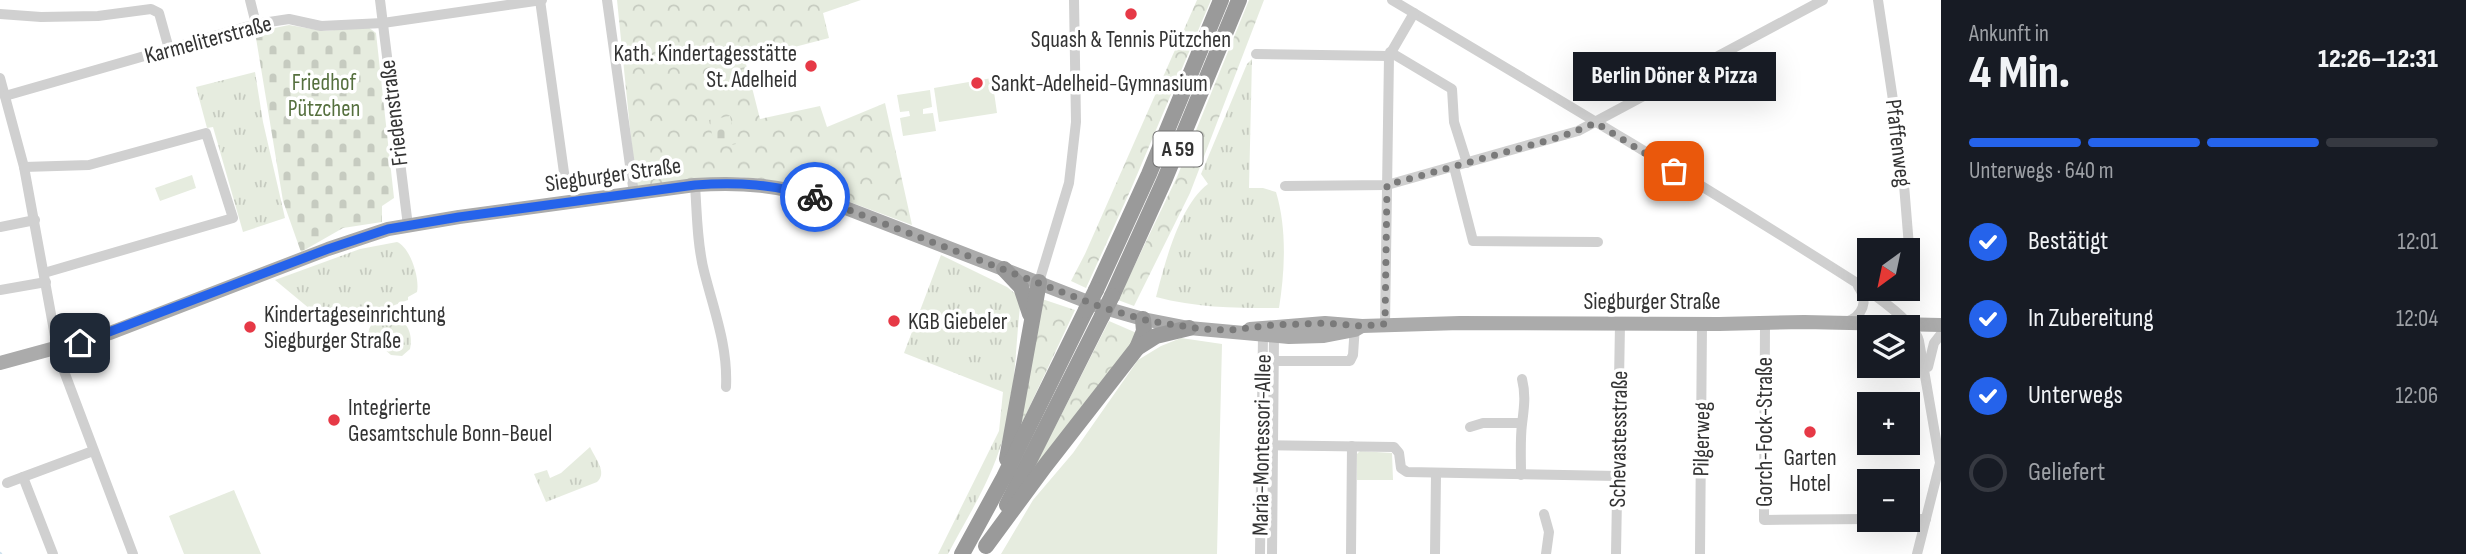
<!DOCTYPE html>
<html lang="de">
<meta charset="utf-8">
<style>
:root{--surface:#171b24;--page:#242831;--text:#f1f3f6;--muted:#9ea1a6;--line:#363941;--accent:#2563eb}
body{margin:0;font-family:"Sofia Sans Condensed",sans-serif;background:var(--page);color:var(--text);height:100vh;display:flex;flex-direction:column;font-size:26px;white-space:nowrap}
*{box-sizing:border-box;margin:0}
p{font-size:23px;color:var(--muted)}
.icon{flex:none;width:38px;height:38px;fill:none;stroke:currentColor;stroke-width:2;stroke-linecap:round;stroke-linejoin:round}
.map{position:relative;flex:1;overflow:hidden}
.sheet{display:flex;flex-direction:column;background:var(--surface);width:525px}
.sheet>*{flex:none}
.needle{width:46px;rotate:213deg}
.buttons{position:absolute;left:1857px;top:238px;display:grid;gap:14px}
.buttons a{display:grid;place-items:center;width:63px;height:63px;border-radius:0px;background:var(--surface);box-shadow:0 7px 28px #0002;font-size:35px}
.pin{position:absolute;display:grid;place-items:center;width:60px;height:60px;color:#fff;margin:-30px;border-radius:14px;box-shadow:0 4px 10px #0006}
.courier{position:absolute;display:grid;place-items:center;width:70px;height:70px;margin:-35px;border:5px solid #2563eb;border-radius:50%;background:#fff;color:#222;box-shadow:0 2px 9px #0007}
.bubble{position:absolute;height:49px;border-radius:0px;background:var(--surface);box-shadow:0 7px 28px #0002;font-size:23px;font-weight:800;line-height:49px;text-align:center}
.overview em{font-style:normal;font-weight:800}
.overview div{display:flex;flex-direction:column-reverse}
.overview{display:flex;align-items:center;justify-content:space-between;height:119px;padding:0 28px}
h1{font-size:46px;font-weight:800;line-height:52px}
.bar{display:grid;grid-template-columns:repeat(4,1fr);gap:10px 7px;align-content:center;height:84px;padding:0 28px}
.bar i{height:9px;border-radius:5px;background:var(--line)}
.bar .current{background:var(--accent)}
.bar p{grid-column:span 4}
ol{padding:0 28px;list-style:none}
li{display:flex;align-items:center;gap:21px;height:77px}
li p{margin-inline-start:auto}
li .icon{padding:7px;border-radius:50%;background:var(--accent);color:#fff;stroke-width:4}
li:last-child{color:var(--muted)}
li i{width:38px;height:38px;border:4px solid var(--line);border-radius:50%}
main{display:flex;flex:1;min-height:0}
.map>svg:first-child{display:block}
.grass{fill:url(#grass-tufts)}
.forest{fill:url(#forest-crowns)}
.cemetery{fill:url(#cemetery-stones)}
.park{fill:#e6ecdf}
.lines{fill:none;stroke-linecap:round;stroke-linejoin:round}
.stream{stroke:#cfe2ee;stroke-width:2.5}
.minor{stroke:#d0d0d0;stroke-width:10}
.major{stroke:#ababab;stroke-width:14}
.highway{stroke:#9a9a9a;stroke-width:16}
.highway-bridge{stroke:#9a9a9a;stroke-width:16}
.done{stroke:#7a7a7a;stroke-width:7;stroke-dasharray:0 12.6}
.route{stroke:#2563eb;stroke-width:9}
.poi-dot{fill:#e63946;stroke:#fff;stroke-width:2.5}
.labels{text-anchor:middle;stroke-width:7;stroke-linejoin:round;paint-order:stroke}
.shield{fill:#fff;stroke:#707070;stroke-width:2}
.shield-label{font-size:21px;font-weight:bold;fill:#333}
.street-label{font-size:23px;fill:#333;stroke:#fff}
.poi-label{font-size:23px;fill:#333;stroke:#fff;text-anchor:start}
.park-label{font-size:23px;fill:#56703f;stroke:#fff}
</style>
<main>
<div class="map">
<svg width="1941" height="554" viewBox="0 0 1941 554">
<defs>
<pattern id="grass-tufts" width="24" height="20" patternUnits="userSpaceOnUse" patternTransform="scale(1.75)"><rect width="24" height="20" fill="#e6ecdf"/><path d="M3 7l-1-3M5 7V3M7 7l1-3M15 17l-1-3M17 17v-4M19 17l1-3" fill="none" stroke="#c6cbc0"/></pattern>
<pattern id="forest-crowns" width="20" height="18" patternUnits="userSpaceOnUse" patternTransform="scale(1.75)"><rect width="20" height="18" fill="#e6ecdf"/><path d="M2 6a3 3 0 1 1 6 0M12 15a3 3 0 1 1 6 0" fill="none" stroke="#c6cbc0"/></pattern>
<pattern id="cemetery-stones" width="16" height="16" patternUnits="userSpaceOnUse" patternTransform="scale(1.75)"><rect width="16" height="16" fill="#e6ecdf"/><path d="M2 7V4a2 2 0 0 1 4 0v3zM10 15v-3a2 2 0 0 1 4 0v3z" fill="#c6cbc0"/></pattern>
</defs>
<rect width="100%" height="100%" fill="#fff"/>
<g class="grass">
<path d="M1252,59L1249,188H1263L1276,192C1287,228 1285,271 1279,308C1236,308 1197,308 1156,297C1165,263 1179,206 1208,184L1201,174L1247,64Z"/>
<path d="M255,72L263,122L285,218L243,232L213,127L207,128L196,87Z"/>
<path d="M397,242C410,247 420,278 417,292L408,297V300L366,316L353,314L322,319L275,280L360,249Z"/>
<path d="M941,255L1007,287L1021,298C1015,346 1016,396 1002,442C990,482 967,518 948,554H938L999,431L1003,392L904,353Z"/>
<path d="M388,316C405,315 414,333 410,349L402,356L391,355L369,336C367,323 378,320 388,316Z"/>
<path d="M590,447C595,458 608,473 597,482L546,502L534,474L547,470L550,478L561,473Z"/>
</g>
<g class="forest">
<path d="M617,0H861L823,13L829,38L745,60L760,119L820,106L827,127L885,103L912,225L820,191L781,182L741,177L636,188Z"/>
<path d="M1197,0H1211L1131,189L1086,288L1071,281L1085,254Z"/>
<path d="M1249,0H1264L1190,193L1134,306L1118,300L1177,177Z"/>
<path d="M1042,299L1075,310L1013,442Z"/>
<path d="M1109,321L1139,334L1031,474Z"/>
</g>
<g class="cemetery">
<path d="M289,25L324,31L368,27L376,33L394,198L382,206V222L343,228L301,252L283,201L255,32Z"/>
<path d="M730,116L736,144L715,148L709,120Z"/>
</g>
<g class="park">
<path d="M992,78L997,113L939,122L934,88Z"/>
<path d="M930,90L932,107L923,109V114L933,113L936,131L903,136L900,118L910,116L909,111L900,112L897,95Z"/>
<path d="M192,175L196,188L160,201L155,188Z"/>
<path d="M1181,338L1222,344L1217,554H1001L1033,500L1073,453L1138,360L1161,346Z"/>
<path d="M1360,451L1392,453L1393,480H1357V454Z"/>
<path d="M234,490L261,554H184L169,516Z"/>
</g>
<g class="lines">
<path class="stream" d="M0,553L1,554"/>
<g class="minor">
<path d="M250,0L256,24"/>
<path d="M380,0L408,226"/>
<path d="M540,0L566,187L584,184"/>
<path d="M607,0L634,194"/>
<path d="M1392,0C1550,94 1708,188 1863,287C1879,298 1914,322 1919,341L1940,463L1917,554"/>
<path d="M1878,0L1902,160L1911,271V287"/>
<path d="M0,14L41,17L98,16L151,9L159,13L169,49"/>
<path d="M1390,52L1452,89L1454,122L1467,163"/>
<path d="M1256,54L1389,56"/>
<path d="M0,78L24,167L59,358L133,554"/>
<path d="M5,96L256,24L289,19L321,26L383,23L542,0"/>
<path d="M24,167L89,165L206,133L233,218L44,273"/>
<path d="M1454,167L1473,241L1598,242"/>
<path d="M695,185C697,213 697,244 704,271C714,311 728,346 726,387"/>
<path d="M1285,186L1387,185L1578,131L1823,0"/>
<path d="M0,227L35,220"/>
<path d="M1039,282L1069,183L1076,122L1074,0"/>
<path d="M0,290L46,282"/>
<path d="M1846,322C1863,316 1869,301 1858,286"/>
<path d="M1765,323L1764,520L1869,519"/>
<path d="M1385,324L1389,56L1414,13"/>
<path d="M1269,361H1350L1353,355L1355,325"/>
<path d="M1928,367L1934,343L1941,334"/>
<path d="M1470,427L1483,423H1522"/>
<path d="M1261,445L1394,447L1399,453L1401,468L1407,472L1617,476"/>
<path d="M1521,475C1521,458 1520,440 1522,424C1524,408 1526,395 1522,379"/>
<path d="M23,477L93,451"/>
<path d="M7,483L23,477L53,554"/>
<path d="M1544,514L1549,532L1546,554"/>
<path d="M1908,519H1926"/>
<path d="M1260,554L1263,335"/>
<path d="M1272,554L1274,336"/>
<path d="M1351,554L1352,446"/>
<path d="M1435,554L1436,474"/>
<path d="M1616,554L1620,324"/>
<path d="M1700,554L1702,324"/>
</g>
<g class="major">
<path d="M1250,329L1325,323L1362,326L1460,323L1719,324L1804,322L1941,325"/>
<path d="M0,363L110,333L328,249L388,229L459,217L695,185C743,182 779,185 825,200L1101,307L1143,319L1189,328L1289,337L1324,336L1355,330L1362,326"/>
</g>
<g class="highway">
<path d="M1004,269L1021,287L1030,314"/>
<path d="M1096,290L1149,174L1221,0"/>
<path d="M1112,296L1164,181L1239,0"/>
<path d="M1137,348L1144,331L1143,319"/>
<path d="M1007,459L1039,282"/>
<path d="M1007,505L1102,316"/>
<path d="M986,546L1045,466L1137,348L1156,336L1189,328"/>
<path d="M962,554L1004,477L1086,310"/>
</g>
<g class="highway-bridge">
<path d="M1086,310L1096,290"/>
<path d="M1102,316L1112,296"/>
</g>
</g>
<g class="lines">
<path class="done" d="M815,197L1101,307L1149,321L1202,329L1231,330L1273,325L1325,323L1362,326L1385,324L1387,185L1560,137L1596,123L1674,171"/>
<path class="route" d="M80,343L328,249L388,229L459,217L695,185C737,182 775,184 815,197"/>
</g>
<g class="poi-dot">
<circle cx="1131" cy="14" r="7"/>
<circle cx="811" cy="66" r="7"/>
<circle cx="977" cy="83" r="7"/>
<circle cx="894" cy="321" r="7"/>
<circle cx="250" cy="327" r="7"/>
<circle cx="334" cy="420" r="7"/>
<circle cx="1810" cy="432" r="7"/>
</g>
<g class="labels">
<rect class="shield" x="1153.5" y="131.5" width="49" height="35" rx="5"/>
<g class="shield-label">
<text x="1178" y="156">A 59</text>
</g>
<g class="street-label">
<text transform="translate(208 39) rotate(-15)" y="8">Karmeliterstraße</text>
<text transform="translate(393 113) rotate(-97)" y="8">Friedenstraße</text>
<text transform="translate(1899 143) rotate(83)" y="8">Pfaffenweg</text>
<text transform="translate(613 174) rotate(-8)" y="8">Siegburger Straße</text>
<text x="1652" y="309">Siegburger Straße</text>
<text transform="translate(1764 432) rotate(-90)" y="8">Gorch-Fock-Straße</text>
<text transform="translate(1618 439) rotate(-89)" y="8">Schevastesstraße</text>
<text transform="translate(1701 439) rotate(-89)" y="8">Pilgerweg</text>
<text transform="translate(1261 445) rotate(-89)" y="8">Maria-Montessori-Allee</text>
</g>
<g class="poi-label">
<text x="1131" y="47" text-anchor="middle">Squash &amp; Tennis Pützchen</text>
<text x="797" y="61" text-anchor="end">Kath. Kindertagesstätte<tspan x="797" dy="26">St. Adelheid</tspan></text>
<text x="991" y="91">Sankt-Adelheid-Gymnasium</text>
<text x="264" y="322">Kindertageseinrichtung<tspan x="264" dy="26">Siegburger Straße</tspan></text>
<text x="908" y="329">KGB Giebeler</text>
<text x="348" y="415">Integrierte<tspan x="348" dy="26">Gesamtschule Bonn-Beuel</tspan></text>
<text x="1810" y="465" text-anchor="middle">Garten<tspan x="1810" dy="26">Hotel</tspan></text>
</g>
<g class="park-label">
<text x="324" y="90">Friedhof<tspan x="324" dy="26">Pützchen</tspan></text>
</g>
</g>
</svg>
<div class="buttons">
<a><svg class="needle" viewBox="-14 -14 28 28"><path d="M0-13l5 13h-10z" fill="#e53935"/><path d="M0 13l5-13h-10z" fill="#9ea1a6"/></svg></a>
<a><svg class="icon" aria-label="layers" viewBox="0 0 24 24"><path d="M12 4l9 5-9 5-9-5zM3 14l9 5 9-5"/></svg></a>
<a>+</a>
<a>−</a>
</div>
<div class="pin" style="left:1674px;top:171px;background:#ea580c"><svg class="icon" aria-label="bag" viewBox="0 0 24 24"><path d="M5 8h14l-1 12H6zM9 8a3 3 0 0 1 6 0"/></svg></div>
<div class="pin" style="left:80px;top:343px;background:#1f2937"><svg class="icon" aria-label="home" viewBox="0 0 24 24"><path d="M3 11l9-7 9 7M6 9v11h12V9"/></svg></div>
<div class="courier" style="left:815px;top:197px"><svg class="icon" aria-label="bike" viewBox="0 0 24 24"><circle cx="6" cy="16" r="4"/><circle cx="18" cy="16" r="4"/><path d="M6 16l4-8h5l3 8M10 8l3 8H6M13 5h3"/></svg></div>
<div class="bubble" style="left:1573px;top:52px;width:203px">Berlin Döner &amp; Pizza</div>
</div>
<section class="sheet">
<div class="overview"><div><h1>4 Min.</h1><p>Ankunft in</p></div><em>12:26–12:31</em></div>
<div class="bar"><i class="current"></i><i class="current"></i><i class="current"></i><i></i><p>Unterwegs · 640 m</p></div>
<ol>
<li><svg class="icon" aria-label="check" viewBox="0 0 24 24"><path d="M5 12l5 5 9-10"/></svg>Bestätigt<p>12:01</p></li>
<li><svg class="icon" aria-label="check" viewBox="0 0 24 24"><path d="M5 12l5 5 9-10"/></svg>In Zubereitung<p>12:04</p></li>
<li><svg class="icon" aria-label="check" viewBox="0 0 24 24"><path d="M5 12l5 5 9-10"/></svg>Unterwegs<p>12:06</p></li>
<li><i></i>Geliefert</li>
</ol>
</section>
</main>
